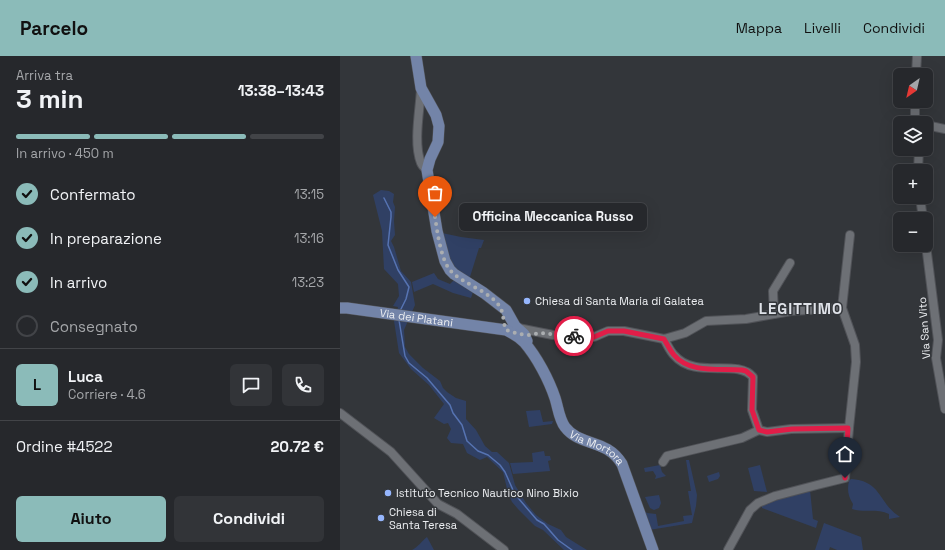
<!DOCTYPE html>
<html lang="it">
<meta charset="utf-8">
<style>
:root{--surface:#26282c;--page:#323438;--text:#f1f3f6;--muted:#a4a6a9;--line:#424448;--accent:#8bbbb9}
body{margin:0;font-family:"Space Grotesk",sans-serif;background:var(--page);color:var(--text);height:100vh;display:flex;flex-direction:column;font-size:15px;white-space:nowrap}
*{box-sizing:border-box;margin:0}
p{font-size:13px;color:var(--muted)}
.icon{flex:none;width:22px;height:22px;fill:none;stroke:currentColor;stroke-width:2;stroke-linecap:round;stroke-linejoin:round}
.map{position:relative;flex:1;overflow:hidden}
.drawer{display:flex;flex-direction:column;background:var(--surface);width:340px}
.drawer>*{flex:none}
.needle{width:26px;rotate:214deg}
.fabs{position:absolute;left:553px;top:12px;display:grid;gap:8px}
.fabs a{display:grid;place-items:center;width:40px;height:40px;border-radius:6px;background:var(--surface);box-shadow:0 4px 16px #0002,0 0 0 1px var(--line);font-size:20px}
.pin{position:absolute;display:grid;place-items:center;width:34px;height:34px;color:#fff;margin:-41px -17px;border-radius:50% 50% 50% 0;rotate:-45deg;box-shadow:0 0 4px #0007}
.pin .icon{rotate:45deg}
.courier{position:absolute;display:grid;place-items:center;width:40px;height:40px;margin:-20px;border:3px solid #e11d48;border-radius:50%;background:#fff;color:#222;box-shadow:0 1px 5px #0007}
.bubble{position:absolute;height:28px;border-radius:6px;background:var(--surface);box-shadow:0 4px 16px #0002,0 0 0 1px var(--line);font-size:13px;font-weight:700;line-height:28px;text-align:center}
.head em{font-style:normal;font-weight:700}
.head div{display:flex;flex-direction:column-reverse}
.head{display:flex;align-items:center;justify-content:space-between;height:68px;padding:0 16px}
h1{font-size:26px;font-weight:700;line-height:30px}
.bar{display:grid;grid-template-columns:repeat(4,1fr);gap:6px 4px;align-content:center;height:48px;padding:0 16px}
.bar i{height:5px;border-radius:3px;background:var(--line)}
.bar .active{background:var(--accent)}
.bar p{grid-column:span 4}
.line{display:flex;align-items:center;gap:10px;padding:0 16px;border-top:1px solid var(--line)}
.line div{flex:1}
.round{display:grid;place-items:center;flex:none;width:42px;height:42px;border-radius:6px;background:var(--page)}
ol{padding:0 16px;list-style:none}
li{display:flex;align-items:center;gap:12px;height:44px}
li p{margin-inline-start:auto}
li .icon{padding:4px;border-radius:50%;background:var(--accent);color:#111;stroke-width:4}
li:last-child{color:var(--muted)}
li i{width:22px;height:22px;border:2px solid var(--line);border-radius:50%}
.button{display:flex;gap:8px;margin-top:auto;padding:8px 16px}
.button a{flex:1;height:46px;border-radius:6px;background:var(--accent);color:#111;font-size:16px;font-weight:700;line-height:46px;text-align:center}
.button a+a{background:var(--page);color:var(--text)}
header{display:flex;align-items:center;gap:24px;box-sizing:border-box;height:56px;padding:0 20px;background:var(--accent);color:#111}
header strong{font-size:19px}
nav{display:flex;gap:22px;margin-inline-start:auto;font-size:14px}
main{display:flex;flex:1;min-height:0}
.map>svg:first-child{display:block}
.green{fill:#304064}
.lines{fill:none;stroke-linecap:round;stroke-linejoin:round}
.stream{stroke:#5673b2;stroke-width:1.5}
.minor-casing{stroke:#515358;stroke-width:10}
.major-casing{stroke:#515358;stroke-width:12}
.minor{stroke:#6d7075;stroke-width:8}
.major{stroke:#7384a8;stroke-width:11}
.done{stroke:#abaeb1;stroke-width:4;stroke-dasharray:0 7.2}
.route{stroke:#e11d48;stroke-width:5}
.poi-dot{fill:#96b6fd;stroke:#33363a;stroke-width:1.5}
.labels{text-anchor:middle;stroke-width:3;stroke-linejoin:round;paint-order:stroke}
.poi-label{font-size:11px;fill:#eceef1;stroke:#33363a;text-anchor:start}
.street-label{font-size:11px;fill:#eceef1;stroke:#33363a}
.district-label{font-size:15px;font-weight:bold;letter-spacing:1px;fill:#dfe2e8;stroke:#33363a}
</style>
<header>
<strong>Parcelo</strong>
<nav><a>Mappa</a><a>Livelli</a><a>Condividi</a></nav>
</header>
<main>
<section class="drawer">
<div class="head"><div><h1>3 min</h1><p>Arriva tra</p></div><em>13:38–13:43</em></div>
<div class="bar"><i class="active"></i><i class="active"></i><i class="active"></i><i></i><p>In arrivo · 450 m</p></div>
<ol>
<li><svg class="icon" aria-label="check" viewBox="0 0 24 24"><path d="M5 12l5 5 9-10"/></svg>Confermato<p>13:15</p></li>
<li><svg class="icon" aria-label="check" viewBox="0 0 24 24"><path d="M5 12l5 5 9-10"/></svg>In preparazione<p>13:16</p></li>
<li><svg class="icon" aria-label="check" viewBox="0 0 24 24"><path d="M5 12l5 5 9-10"/></svg>In arrivo<p>13:23</p></li>
<li><i></i>Consegnato</li>
</ol>
<div class="line" style="height:72px"><b class="round" style="background:var(--accent);color:#111">L</b><div><b>Luca</b><p>Corriere · 4.6</p></div><a class="round"><svg class="icon" aria-label="chat" viewBox="0 0 24 24"><path d="M4 5h16v11H9l-5 4z"/></svg></a><a class="round"><svg class="icon" aria-label="phone" viewBox="0 0 24 24"><path d="M5 4h4l2 5-3 2q2 4 5 5l2-3 5 2v4C11 20 4 13 5 4z"/></svg></a></div>
<div class="line" style="height:52px"><div>Ordine #4522</div><b>20.72 €</b></div>
<div class="button"><a>Aiuto</a><a>Condividi</a></div>
</section>
<div class="map">
<svg width="605" height="494" viewBox="0 0 605 494">
<rect width="100%" height="100%" fill="#33363a"/>
<g class="green">
<path d="M41,134L49,135L54,138L53,146L55,151L54,165L55,179L51,185L54,191L61,215L71,226L75,249L64,274L65,291L69,298L83,312L100,325L103,332L107,336L116,342L126,345V363L136,374L145,390L152,396H157L169,407L175,429L186,447L196,459L208,468L221,474L226,481L234,486L247,494H224L203,474L195,470L178,453L172,446L168,437L163,416L147,401L140,404L127,397L123,388L111,387L107,382L111,373L108,367L104,368L94,362L104,348L89,329L71,313L59,297L54,265L58,251L53,250L59,240L58,228L44,213L42,175L33,139Z"/>
<path d="M102,177L121,181L144,184L141,192H139L129,224L113,212Z"/>
<path d="M94,217L98,223L110,228L114,224L133,236L131,242L113,237L93,228L74,236L72,226Z"/>
<path d="M200,354L203,366L213,365L212,368L189,371L186,355Z"/>
<path d="M204,395L205,400H210L211,404L208,405L210,415L173,418L170,407L193,406L192,397Z"/>
<path d="M346,404H349L357,439L356,450L352,467L309,474L302,453L307,457L316,458L318,470L344,465L343,460L352,459L348,435H351Z"/>
<path d="M320,409L322,416L326,420L315,423L316,420L313,415L305,416L304,412Z"/>
<path d="M420,409L421,413L427,436L414,435L408,412Z"/>
<path d="M379,416L380,420L378,423L369,426L367,420Z"/>
<path d="M511,423C542,425 538,447 560,461L549,463V458C537,452 524,457 512,453L513,448C508,440 507,434 509,425Z"/>
<path d="M470,434L473,463L478,465L476,472L422,452V449L435,444Z"/>
<path d="M319,439L321,447L319,452L314,454L310,452L305,441Z"/>
<path d="M484,467L521,481L523,494H497L490,491L489,494H475Z"/>
<path d="M87,481L94,494H72C78,491 82,485 87,481Z"/>
</g>
<g class="lines">
<g class="stream">
<path d="M44,142L51,156V161L48,189L58,214L69,231L66,243L60,255"/>
<path d="M59,264L65,300L69,307L87,322L110,349L113,357L122,369L127,385L138,395L148,399L160,409L165,416L173,434L179,443L197,464L204,468L218,484L232,494"/>
</g>
<g class="minor-casing">
<g id="minor">
<path d="M576,19L577,0"/>
<path d="M81,33C80,54 73,87 81,107C82,110 85,112 87,114"/>
<path d="M575,67V45"/>
<path d="M586,69L605,73"/>
<path d="M578,115L579,93"/>
<path d="M580,141L583,163"/>
<path d="M586,189L598,284L596,302L605,353"/>
<path d="M434,258L433,235L450,207"/>
<path d="M178,272L213,279L254,281L268,275H284L324,283L345,277L366,265L406,263L451,255L502,252"/>
<path d="M324,283C327,288 330,295 334,299C355,324 397,302 413,321L412,354L419,374L427,376L451,373L509,372"/>
<path d="M0,357L51,396L98,448L117,458L164,494"/>
<path d="M323,406L327,400L331,399L402,382L419,374"/>
<path d="M388,494L410,454L418,447L435,440L477,429L505,422L509,372L516,306L515,289L502,252L510,179"/>
</g>
</g>
<g class="major-casing">
<g id="major">
<path d="M76,0L81,32L96,59L99,70L98,86L90,103L87,114L97,175L105,205L110,214L114,218L144,237L166,254L175,270L184,278L187,285"/>
<path id="s1" d="M0,252H7L166,274C172,277 179,281 184,286C197,301 209,324 215,342C218,351 219,363 225,371C240,391 266,382 282,408L313,494"/>
</g>
</g>
<use href="#minor" class="minor"/>
<use href="#major" class="major"/>
</g>
<g class="lines">
<path class="done" d="M95,161C97,174 101,204 110,214C122,228 150,235 160,251C164,258 163,267 166,274L179,278L189,279L200,277L234,280"/>
<path class="route" d="M234,280L254,281L268,275H284L324,283C327,288 330,294 334,299C350,318 380,312 402,314L406,315L413,321L412,354L419,374L427,376L452,373L508,372L505,422"/>
</g>
<g class="poi-dot">
<circle cx="187" cy="245" r="4"/>
<circle cx="48" cy="437" r="4"/>
<circle cx="41" cy="462" r="4"/>
</g>
<g class="labels">
<g class="poi-label">
<text x="195" y="249">Chiesa di Santa Maria di Galatea</text>
<text x="56" y="441">Istituto Tecnico Nautico Nino Bixio</text>
<text x="49" y="460">Chiesa di<tspan x="49" dy="13">Santa Teresa</tspan></text>
</g>
<g class="street-label">
<text dy="4" stroke="none"><textPath href="#s1" startOffset="77">Via dei Platani</textPath></text>
<text transform="translate(584 272) rotate(-94)" y="4">Via San Vito</text>
<text dy="4" stroke="none"><textPath href="#s1" startOffset="323">Via Mortora</textPath></text>
</g>
<g class="district-label">
<text x="461" y="258">LEGITTIMO</text>
</g>
</g>
</svg>
<div class="fabs">
<a><svg class="needle" viewBox="-14 -14 28 28"><path d="M0-13l5 13h-10z" fill="#e53935"/><path d="M0 13l5-13h-10z" fill="#a4a6a9"/></svg></a>
<a><svg class="icon" aria-label="layers" viewBox="0 0 24 24"><path d="M12 4l9 5-9 5-9-5zM3 14l9 5 9-5"/></svg></a>
<a>+</a>
<a>−</a>
</div>
<div class="pin" style="left:95px;top:161px;background:#ea580c"><svg class="icon" aria-label="bag" viewBox="0 0 24 24"><path d="M5 8h14l-1 12H6zM9 8a3 3 0 0 1 6 0"/></svg></div>
<div class="pin" style="left:505px;top:422px;background:#1f2937"><svg class="icon" aria-label="home" viewBox="0 0 24 24"><path d="M3 11l9-7 9 7M6 9v11h12V9"/></svg></div>
<div class="courier" style="left:234px;top:280px"><svg class="icon" aria-label="bike" viewBox="0 0 24 24"><circle cx="6" cy="16" r="4"/><circle cx="18" cy="16" r="4"/><path d="M6 16l4-8h5l3 8M10 8l3 8H6M13 5h3"/></svg></div>
<div class="bubble" style="left:119px;top:147px;width:188px">Officina Meccanica Russo</div>
</div>
</main>
